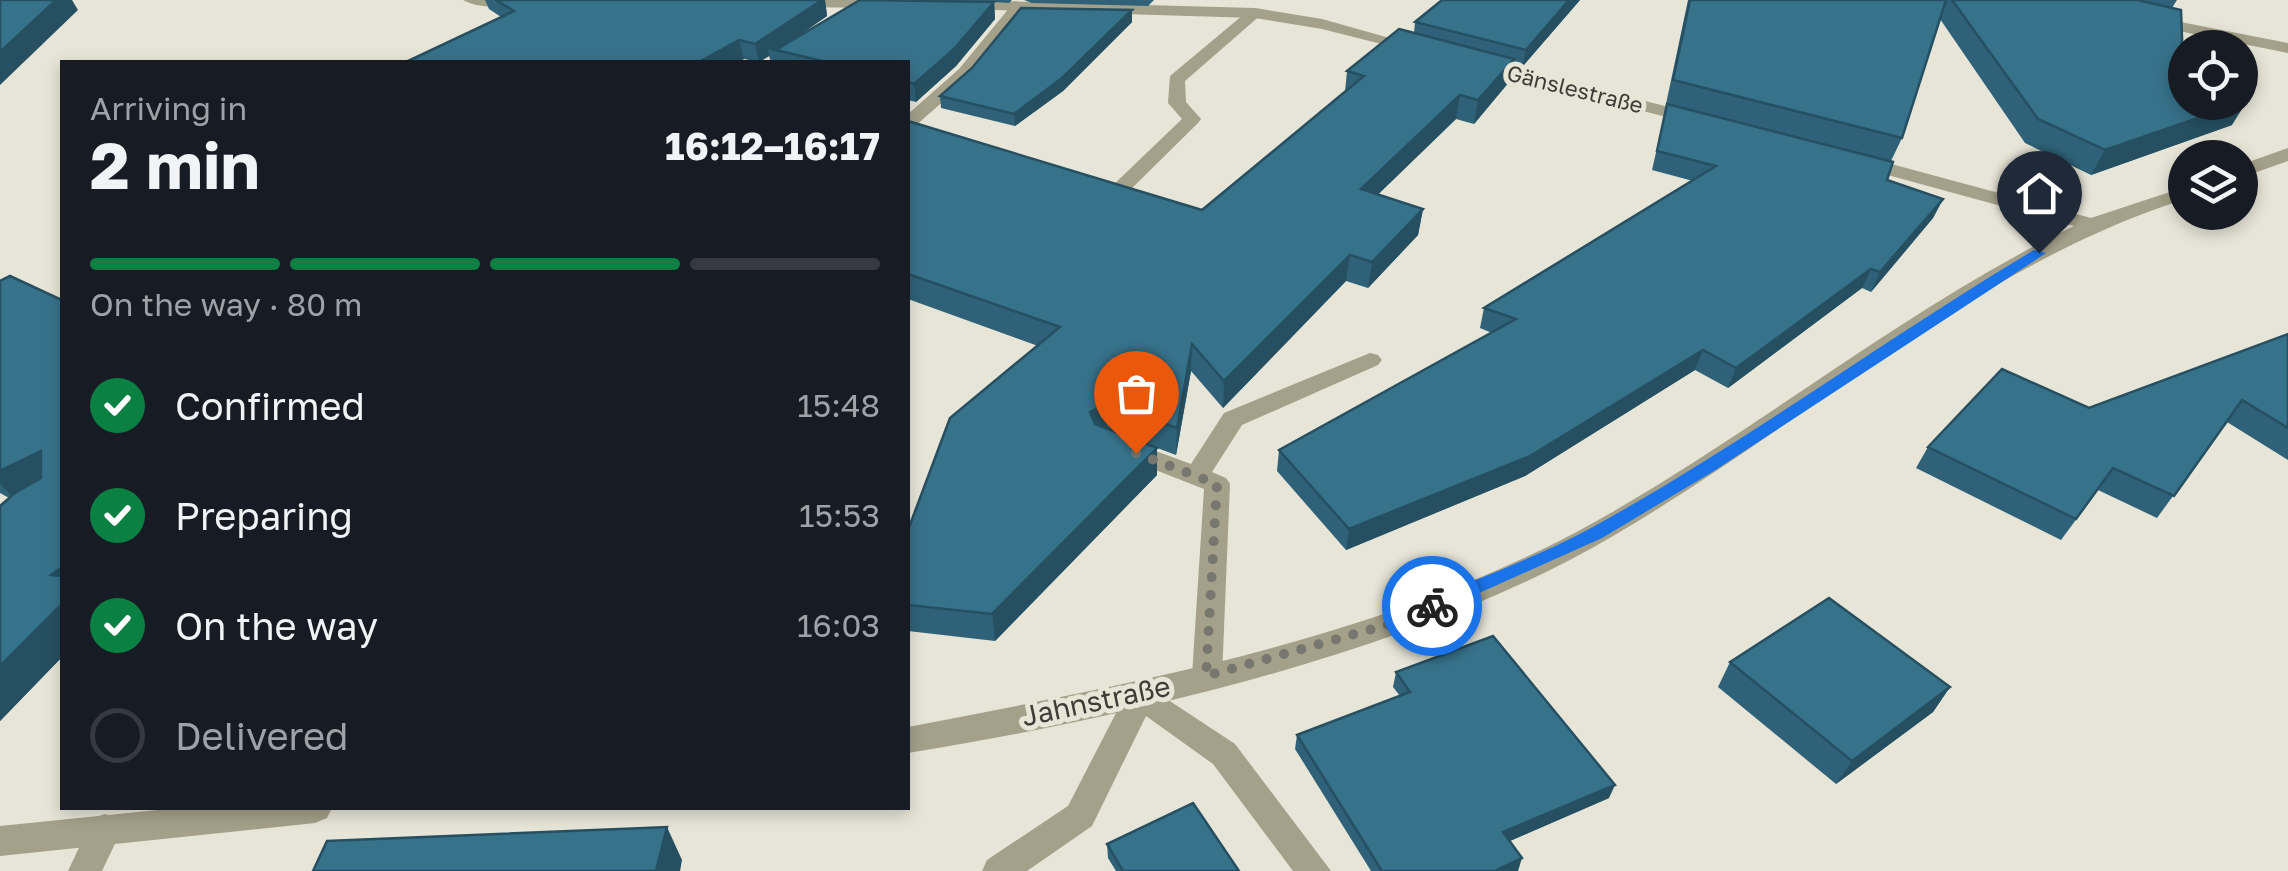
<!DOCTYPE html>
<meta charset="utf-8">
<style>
:root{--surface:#171b24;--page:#20242c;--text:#f1f3f6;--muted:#9ea1a6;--line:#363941;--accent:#0b8043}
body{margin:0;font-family:"Golos Text",sans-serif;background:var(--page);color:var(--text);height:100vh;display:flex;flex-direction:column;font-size:38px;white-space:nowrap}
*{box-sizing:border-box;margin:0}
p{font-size:32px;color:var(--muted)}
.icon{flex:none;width:55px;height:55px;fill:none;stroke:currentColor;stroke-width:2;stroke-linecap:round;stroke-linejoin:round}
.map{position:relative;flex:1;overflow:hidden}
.drawer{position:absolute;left:60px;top:60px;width:850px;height:750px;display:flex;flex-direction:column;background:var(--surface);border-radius:0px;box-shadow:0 5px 15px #0003}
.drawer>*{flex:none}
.tools{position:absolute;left:2168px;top:30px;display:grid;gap:20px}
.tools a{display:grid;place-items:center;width:90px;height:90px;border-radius:50%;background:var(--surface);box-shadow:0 5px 15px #0003;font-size:50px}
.pin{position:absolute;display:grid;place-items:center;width:85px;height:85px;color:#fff;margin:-102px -42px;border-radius:50% 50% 50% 0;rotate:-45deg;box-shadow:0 0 10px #0007}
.pin .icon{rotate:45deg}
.courier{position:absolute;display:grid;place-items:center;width:100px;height:100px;margin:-50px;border:8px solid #1a73e8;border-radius:50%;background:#fff;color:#222;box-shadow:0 2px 12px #0007}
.overview em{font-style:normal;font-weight:700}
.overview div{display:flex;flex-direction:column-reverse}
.overview{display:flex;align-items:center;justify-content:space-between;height:170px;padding:0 30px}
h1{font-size:65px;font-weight:700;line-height:75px}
.bar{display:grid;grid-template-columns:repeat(4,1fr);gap:15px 10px;align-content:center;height:120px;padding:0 30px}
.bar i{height:12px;border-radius:8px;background:var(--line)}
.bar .current{background:var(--accent)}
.bar p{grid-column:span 4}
ol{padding:0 30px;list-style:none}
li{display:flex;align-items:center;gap:30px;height:110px}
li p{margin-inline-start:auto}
li .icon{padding:10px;border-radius:50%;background:var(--accent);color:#fff;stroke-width:4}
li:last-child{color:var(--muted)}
li i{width:55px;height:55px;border:5px solid var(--line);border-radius:50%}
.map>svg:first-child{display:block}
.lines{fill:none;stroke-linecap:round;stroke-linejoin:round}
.service{fill:#a4a089;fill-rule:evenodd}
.minor{fill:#a4a089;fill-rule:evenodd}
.wall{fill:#2f6278}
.shaded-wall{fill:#265061}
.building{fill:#37728b;stroke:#265061;stroke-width:2.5}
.route{fill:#1a73e8}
.done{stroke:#78776f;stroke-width:10;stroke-dasharray:0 18}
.labels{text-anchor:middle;stroke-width:10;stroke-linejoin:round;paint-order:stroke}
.far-street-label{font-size:22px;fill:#3d3c37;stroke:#e7e5d7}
.street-label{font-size:28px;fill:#3d3c37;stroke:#e7e5d7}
</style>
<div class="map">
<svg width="2288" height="871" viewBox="0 0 2288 871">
<rect width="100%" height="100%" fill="#e7e5d7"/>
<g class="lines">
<g class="service">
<path d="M1015,1L1029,4L971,77L914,127L908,128V114L959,69Z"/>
<path d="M1249,10L1263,13L1185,81L1186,102L1201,119L1198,123L1122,198H1108V190L1182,119L1168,103L1170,76Z"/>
<path d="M1370,353L1378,355L1382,360L1378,365L1242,425L1212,472L1226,478L1230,484L1222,676L1218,685L1207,688L1196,685L1192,676L1204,489L1117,455L1113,449L1126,440L1191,464L1224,413Z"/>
<path d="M1141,682L1235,744L1331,871H1293L1213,764L1146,716L1092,826L1027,871H982L987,860L1068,806L1130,686Z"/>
<path d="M105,814L117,818L122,829L102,871H68L93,818Z"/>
</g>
<g class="minor">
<path d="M463,0H522L524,2C511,10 476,8 463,0Z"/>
<path d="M785,0H892L894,3L886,8L791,7Z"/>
<path d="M958,0L1255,8L1322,19L1425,48L1417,53L1322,29L1255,18L961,9L953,4Z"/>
<path d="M2150,16L2288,43V53L2144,24L2142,21Z"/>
<path d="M1480,59L1704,116L1707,120L1698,125L1474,68L1472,64Z"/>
<path d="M2288,148V161L2240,178V165Z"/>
<path d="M1858,155L2091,218L2185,187V199C1971,268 1805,424 1613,536C1418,651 1131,717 908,753V727C1140,682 1383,639 1593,523C1758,431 1903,309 2074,226L1851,165L1848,161Z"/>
<path d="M177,808H332L327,818L315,823L0,856V826Z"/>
</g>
</g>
<g class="wall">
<path d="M485,0H825L827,16L791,41L860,0H1012L1009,3L994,2L995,19L956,66L916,102L908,100V62H771L769,56L759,62L744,59L737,62H406L501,17L489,9Z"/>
<path d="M1024,0H1154L1148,6L1032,3Z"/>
<path d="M1580,0L1522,67L1513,65L1509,82L1474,124L1456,119L1378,194L1423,209L1418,235L1368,288L1346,281L1223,408L1191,371L1176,455L1157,448V475L995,641L908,631V530L1038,346L908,299V121L1202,210L1345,92L1347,71L1414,33L1415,22Z"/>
<path d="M1688,0H2177L2172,8L2183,64L2232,125L2091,175L2025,143L1940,19L1902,138L1891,161L1887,180L1943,199L1933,218L1871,292L1862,288L1728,388L1695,370L1525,476L1346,550L1277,471L1279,450L1492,333L1480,328L1484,308L1693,181L1652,170L1667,104H1666Z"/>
<path d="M1132,10V22L1063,91L1015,126L941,108L940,96Z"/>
<path d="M0,281L62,300V657L0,721V506L9,498L0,493Z"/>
<path d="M2288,334V460L2227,422L2157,518L2098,490L2061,540L1916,468L1928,447L2089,408Z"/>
<path d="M1730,662L1950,687L1933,712L1836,784L1718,687Z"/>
<path d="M1396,672L1609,798L1510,841L1518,871H1371L1295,749L1297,735L1400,696L1393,687Z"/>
<path d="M1107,844L1239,871H1116L1108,858Z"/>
</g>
<g class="shaded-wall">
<path d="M56,0H72L78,10L0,85V52Z"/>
<path d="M822,0H825L827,16L777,51L768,48L769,56L759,62L755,44Z"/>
<path d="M1569,0H1580L1522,67L1526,50Z"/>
<path d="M994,2L995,19L956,66L916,102L914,84Z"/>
<path d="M1132,10V22L1063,91L1015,126L1014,114Z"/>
<path d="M739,40L744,59L737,62H699Z"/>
<path d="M1514,59L1509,82L1474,124L1478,100Z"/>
<path d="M1460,95L1456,119L1358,214L1361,189Z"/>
<path d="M2247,101L2232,125L2091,175L2105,150Z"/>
<path d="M1943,199L1933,218L1871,292L1880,272Z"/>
<path d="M1423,209L1418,235L1368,288L1372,262Z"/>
<path d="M1350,255L1346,281L1223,408L1224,381Z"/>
<path d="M1871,269L1862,288L1728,388L1736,368Z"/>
<path d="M1192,344L1191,371L1176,455L1177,428Z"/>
<path d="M1703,350L1695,370L1525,476L1346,550L1349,529Z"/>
<path d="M1107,403V430L1091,439L1090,412Z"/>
<path d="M1157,448V475L995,641L992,614Z"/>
<path d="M41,451L62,478L17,503L0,483V471Z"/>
<path d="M62,567V588L51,575Z"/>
<path d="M62,604V657L0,721V666Z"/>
<path d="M1950,687L1933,712L1836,784L1852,761Z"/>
<path d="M1615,785L1609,798L1498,846L1503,832Z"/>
<path d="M667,827L682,860L680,871H656Z"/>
<path d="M1522,858L1518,871H1495Z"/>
</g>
<g class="building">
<path d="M0,0H56L0,52Z"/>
<path d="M496,0H822L755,44L739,40L699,62H406L514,11Z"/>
<path d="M860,0L994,2L954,49L914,84L908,82V62H826L768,48H779Z"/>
<path d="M1442,0H1569L1526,50L1415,22Z"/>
<path d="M1690,0H1946L1902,138L1673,80Z"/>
<path d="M1952,0H2137L2181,10L2183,64L2185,65V102H2240V97L2247,101L2105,150L2038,119Z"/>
<path d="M1021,8L1132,10L1062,78L1014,114L940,96L972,68Z"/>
<path d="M1399,29L1514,59L1478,100L1460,95L1361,189L1423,209L1372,262L1350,255L1224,381L1192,344L1177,428L1107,403L1090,412L1095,424L1157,448L992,614L908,605V530L950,418L1060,327L908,274V121L1202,210L1364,76L1347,71Z"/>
<path d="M1667,104L1893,162L1887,180L1943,199L1880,272L1871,269L1736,368L1703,350L1530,456L1349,529L1279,450L1516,319L1484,308L1716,166L1657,151Z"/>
<path d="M10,276L62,300V567L51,575L62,576V604L0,666V506L15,493L41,478V451L0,471V281Z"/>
<path d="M2288,334V428L2242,400L2174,496L2113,468L2076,519L1928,447L2002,369L2089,408Z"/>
<path d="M1829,598L1950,687L1852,761L1730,662Z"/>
<path d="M1493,636L1615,785L1503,832L1522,858L1495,871H1382L1297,735L1410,692L1396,672Z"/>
<path d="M1193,803L1239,871H1123L1107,844Z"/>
<path d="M667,827L656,871H313L327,841Z"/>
</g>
<path class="route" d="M2034,250L2046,253L1714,471L1602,538L1439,611H1425V601C1481,577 1540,556 1593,527C1745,443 1885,339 2034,250Z"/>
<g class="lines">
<path class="done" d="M1136,453L1217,484L1206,676L1394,623L1432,606"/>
</g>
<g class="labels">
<g class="far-street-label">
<text transform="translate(1575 89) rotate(14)" y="8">Gänslestraße</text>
</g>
<g class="street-label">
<text transform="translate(1096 701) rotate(-12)" y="10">Jahnstraße</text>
</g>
</g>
</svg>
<div class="tools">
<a><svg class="icon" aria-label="locate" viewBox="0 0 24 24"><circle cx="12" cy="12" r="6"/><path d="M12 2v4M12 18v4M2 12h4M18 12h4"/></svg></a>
<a><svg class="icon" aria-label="layers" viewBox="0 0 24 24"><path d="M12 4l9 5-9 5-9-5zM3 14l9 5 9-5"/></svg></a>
</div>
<div class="pin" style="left:1136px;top:453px;background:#ea580c"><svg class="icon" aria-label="bag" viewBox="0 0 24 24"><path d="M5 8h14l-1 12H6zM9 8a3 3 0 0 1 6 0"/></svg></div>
<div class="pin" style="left:2039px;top:253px;background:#1f2937"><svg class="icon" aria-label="home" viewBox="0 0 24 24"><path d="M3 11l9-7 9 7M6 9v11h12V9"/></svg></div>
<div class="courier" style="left:1432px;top:606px"><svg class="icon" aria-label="bike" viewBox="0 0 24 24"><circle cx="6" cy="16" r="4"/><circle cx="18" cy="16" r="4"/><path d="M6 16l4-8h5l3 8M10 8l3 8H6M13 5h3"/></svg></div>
<section class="drawer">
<div class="overview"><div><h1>2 min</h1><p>Arriving in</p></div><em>16:12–16:17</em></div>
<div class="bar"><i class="current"></i><i class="current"></i><i class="current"></i><i></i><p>On the way · 80 m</p></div>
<ol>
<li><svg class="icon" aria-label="check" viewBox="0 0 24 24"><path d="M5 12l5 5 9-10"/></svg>Confirmed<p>15:48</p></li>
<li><svg class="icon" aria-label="check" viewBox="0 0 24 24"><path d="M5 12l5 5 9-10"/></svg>Preparing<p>15:53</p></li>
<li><svg class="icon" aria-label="check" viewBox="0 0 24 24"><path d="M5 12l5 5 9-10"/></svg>On the way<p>16:03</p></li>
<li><i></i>Delivered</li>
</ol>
</section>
</div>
